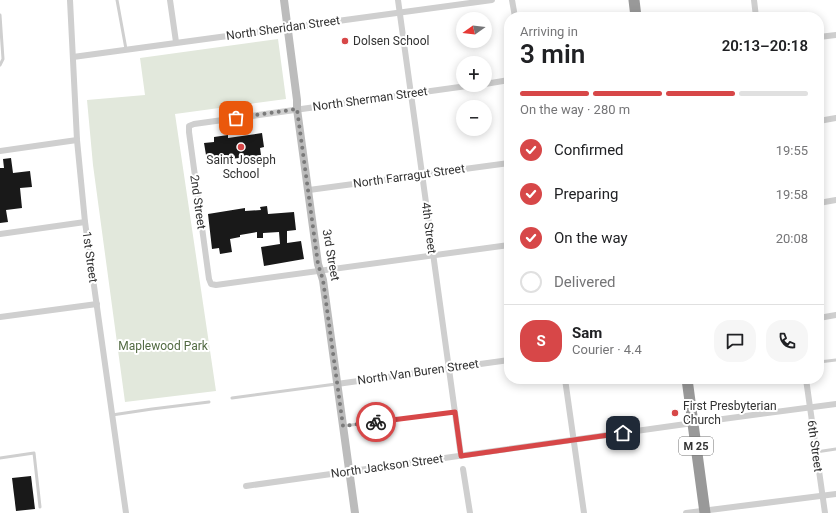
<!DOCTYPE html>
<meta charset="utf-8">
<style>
:root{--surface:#fff;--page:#f6f6f6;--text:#202124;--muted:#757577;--line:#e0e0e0;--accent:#d74748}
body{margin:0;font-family:Roboto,sans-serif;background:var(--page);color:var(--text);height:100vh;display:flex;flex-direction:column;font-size:15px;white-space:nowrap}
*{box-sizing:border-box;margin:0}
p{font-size:13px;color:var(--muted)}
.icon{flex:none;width:22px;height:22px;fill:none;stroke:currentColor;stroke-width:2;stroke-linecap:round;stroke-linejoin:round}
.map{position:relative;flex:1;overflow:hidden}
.panel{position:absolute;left:504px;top:12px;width:320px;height:372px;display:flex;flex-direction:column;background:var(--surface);border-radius:16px;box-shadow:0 2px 10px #0003}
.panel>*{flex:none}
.needle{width:26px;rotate:256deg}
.fabs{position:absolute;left:456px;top:12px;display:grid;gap:8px}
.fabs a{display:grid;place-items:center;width:36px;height:36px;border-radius:50%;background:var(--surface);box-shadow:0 2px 10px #0003;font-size:20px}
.pin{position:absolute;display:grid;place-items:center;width:34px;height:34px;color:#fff;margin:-17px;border-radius:8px;box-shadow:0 2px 6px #0006}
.courier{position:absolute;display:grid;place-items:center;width:40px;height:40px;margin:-20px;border:3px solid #d74748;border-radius:50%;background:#fff;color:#222;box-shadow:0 1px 5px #0007}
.summary em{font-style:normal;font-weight:600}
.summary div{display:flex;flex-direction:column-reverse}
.summary{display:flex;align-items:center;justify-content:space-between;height:68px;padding:0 16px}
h1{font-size:26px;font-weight:600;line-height:30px}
.bar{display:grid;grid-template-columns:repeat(4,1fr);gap:6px 4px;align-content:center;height:48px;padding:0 16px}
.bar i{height:5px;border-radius:3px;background:var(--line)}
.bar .active{background:var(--accent)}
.bar p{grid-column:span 4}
.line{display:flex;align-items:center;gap:10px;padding:0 16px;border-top:1px solid var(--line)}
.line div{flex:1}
.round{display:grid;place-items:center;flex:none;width:42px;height:42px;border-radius:16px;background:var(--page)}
ol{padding:0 16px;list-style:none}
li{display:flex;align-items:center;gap:12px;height:44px}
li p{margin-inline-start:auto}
li .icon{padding:4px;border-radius:50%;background:var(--accent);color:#fff;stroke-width:4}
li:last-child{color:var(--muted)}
li i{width:22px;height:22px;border:2px solid var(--line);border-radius:50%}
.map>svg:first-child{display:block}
.green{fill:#e2e8dc}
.building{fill:#191919}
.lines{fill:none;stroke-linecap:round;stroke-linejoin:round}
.lane{stroke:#cfcfcf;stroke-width:3}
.street{stroke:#cfcfcf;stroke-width:6}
.secondary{stroke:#bcbcbc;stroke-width:8}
.highway{stroke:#999;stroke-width:11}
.done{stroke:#7a7a7a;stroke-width:4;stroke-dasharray:0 7.2}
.route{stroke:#d74748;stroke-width:5}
.poi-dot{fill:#d74748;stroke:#fff;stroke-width:1.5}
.labels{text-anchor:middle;stroke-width:4;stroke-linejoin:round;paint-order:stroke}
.shield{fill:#fff;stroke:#707070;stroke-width:1}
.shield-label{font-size:11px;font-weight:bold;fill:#323232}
.street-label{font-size:12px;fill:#323232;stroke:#fff}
.poi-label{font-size:12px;fill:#323232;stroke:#fff;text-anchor:start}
.park-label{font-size:12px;fill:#536b43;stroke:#fff}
</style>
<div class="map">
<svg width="836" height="513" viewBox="0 0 836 513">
<rect width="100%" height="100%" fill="#fff"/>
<path class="green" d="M278,39L286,99L175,114L216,391L125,402L93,165L87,100L145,95L140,58Z"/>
<g class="building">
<path d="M262,133L264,147L260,148L261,155L231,159V157L207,161L204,143L214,142V137L228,135V138Z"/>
<path d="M11,158L13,173L30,171L32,187L20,188L22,208L6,210L8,222L0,223V168H4L3,159Z"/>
<path d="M267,206L268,214L294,212L296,230L287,231V243L301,241L304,259L264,266L261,247L280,244L279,232L263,233V238H257V232L240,235V237L230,239L232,252L220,254L219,248L212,249L208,214L245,208V211L261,210L260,207Z"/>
<path d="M31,476L35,509L16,511L12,478Z"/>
</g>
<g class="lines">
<g class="lane">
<path d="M117,0L126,49"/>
<path d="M0,15L3,59L0,65"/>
<path d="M819,362L836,360"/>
<path d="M232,398L336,384"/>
<path d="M112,415L152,409L209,402"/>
<path d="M343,426L455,412"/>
<path d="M816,452L836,449"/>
<path d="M0,458L34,453L40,507"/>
</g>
<g class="street">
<path d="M70,0L77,140L85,222L126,513"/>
<path d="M170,0L176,42"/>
<path d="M398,0L461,456"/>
<path d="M512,0L515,17"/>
<path d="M754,0L756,17"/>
<path d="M819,37L836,35"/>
<path d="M73,57L492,0"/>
<path d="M485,84L509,80"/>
<path d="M474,85L194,124L189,126V132L209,279L211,284L216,285L509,245"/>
<path d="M819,121L836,118"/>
<path d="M0,151L77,140"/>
<path d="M309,190L509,163"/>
<path d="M819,203L836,200"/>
<path d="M0,234L85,222"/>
<path d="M0,317L97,304"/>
<path d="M819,318L836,315"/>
<path d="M565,379L584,513"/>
<path d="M806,379L825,513"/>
<path d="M337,384L509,360"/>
<path d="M463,469L470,513"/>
<path d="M246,486L693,423L836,404"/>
<path d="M686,513L836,494"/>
</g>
<path class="secondary" d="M284,0L297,100V109L318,264L323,280L355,513"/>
<g class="highway">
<path d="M634,0L636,17"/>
<path d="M687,379L705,513"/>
</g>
</g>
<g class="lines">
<path class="done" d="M236,118L297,109L318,264L323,280L343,426L376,422"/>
<path class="route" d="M376,422L455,412L461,456L623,433"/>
</g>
<g class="poi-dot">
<circle cx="345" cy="41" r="4"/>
<circle cx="241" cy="147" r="4"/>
<circle cx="675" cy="413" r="4"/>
</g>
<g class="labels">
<rect class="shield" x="679" y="437" width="34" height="18" rx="3"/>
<g class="shield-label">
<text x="696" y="450">M 25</text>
</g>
<g class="street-label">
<text transform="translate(283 28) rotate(-8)" y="4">North Sheridan Street</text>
<text transform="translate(370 99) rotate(-8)" y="4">North Sherman Street</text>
<text transform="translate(409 176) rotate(-8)" y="4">North Farragut Street</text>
<text transform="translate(198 202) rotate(82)" y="4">2nd Street</text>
<text transform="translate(429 228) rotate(83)" y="4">4th Street</text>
<text transform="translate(331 255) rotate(80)" y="4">3rd Street</text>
<text transform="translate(90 257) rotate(82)" y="4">1st Street</text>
<text transform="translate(418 372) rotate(-8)" y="4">North Van Buren Street</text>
<text transform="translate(815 446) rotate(82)" y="4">6th Street</text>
<text transform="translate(387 466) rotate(-8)" y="4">North Jackson Street</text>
</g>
<g class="poi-label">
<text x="353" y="45">Dolsen School</text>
<text x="241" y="164" text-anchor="middle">Saint Joseph<tspan x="241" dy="14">School</tspan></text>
<text x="683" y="410">First Presbyterian<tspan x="683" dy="14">Church</tspan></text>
</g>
<g class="park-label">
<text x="163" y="350">Maplewood Park</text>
</g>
</g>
</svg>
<div class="fabs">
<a><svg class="needle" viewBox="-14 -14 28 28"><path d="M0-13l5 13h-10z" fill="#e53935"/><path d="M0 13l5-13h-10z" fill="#757577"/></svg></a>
<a>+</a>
<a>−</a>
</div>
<div class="pin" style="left:236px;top:118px;background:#ea580c"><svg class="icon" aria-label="bag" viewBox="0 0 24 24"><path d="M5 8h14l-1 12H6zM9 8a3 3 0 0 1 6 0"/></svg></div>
<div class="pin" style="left:623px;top:433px;background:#1f2937"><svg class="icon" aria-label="home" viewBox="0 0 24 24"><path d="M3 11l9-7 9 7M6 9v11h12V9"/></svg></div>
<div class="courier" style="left:376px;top:422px"><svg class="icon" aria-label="bike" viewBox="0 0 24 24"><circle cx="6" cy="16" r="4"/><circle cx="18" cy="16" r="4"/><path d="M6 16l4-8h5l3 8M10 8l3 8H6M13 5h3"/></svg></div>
<section class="panel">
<div class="summary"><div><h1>3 min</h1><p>Arriving in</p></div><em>20:13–20:18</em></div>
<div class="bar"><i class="active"></i><i class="active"></i><i class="active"></i><i></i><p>On the way · 280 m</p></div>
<ol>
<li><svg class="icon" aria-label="check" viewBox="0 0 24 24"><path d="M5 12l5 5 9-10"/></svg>Confirmed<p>19:55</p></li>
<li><svg class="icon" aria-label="check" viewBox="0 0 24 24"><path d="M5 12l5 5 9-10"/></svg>Preparing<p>19:58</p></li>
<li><svg class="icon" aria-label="check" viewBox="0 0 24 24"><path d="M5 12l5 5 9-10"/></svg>On the way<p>20:08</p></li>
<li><i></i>Delivered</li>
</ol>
<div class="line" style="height:72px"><b class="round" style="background:var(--accent);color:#fff">S</b><div><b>Sam</b><p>Courier · 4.4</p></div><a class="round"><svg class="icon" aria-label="chat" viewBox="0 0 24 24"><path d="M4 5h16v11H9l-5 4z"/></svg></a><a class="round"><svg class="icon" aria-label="phone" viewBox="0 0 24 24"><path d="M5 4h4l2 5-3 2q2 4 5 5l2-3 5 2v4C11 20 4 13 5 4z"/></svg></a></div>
</section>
</div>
